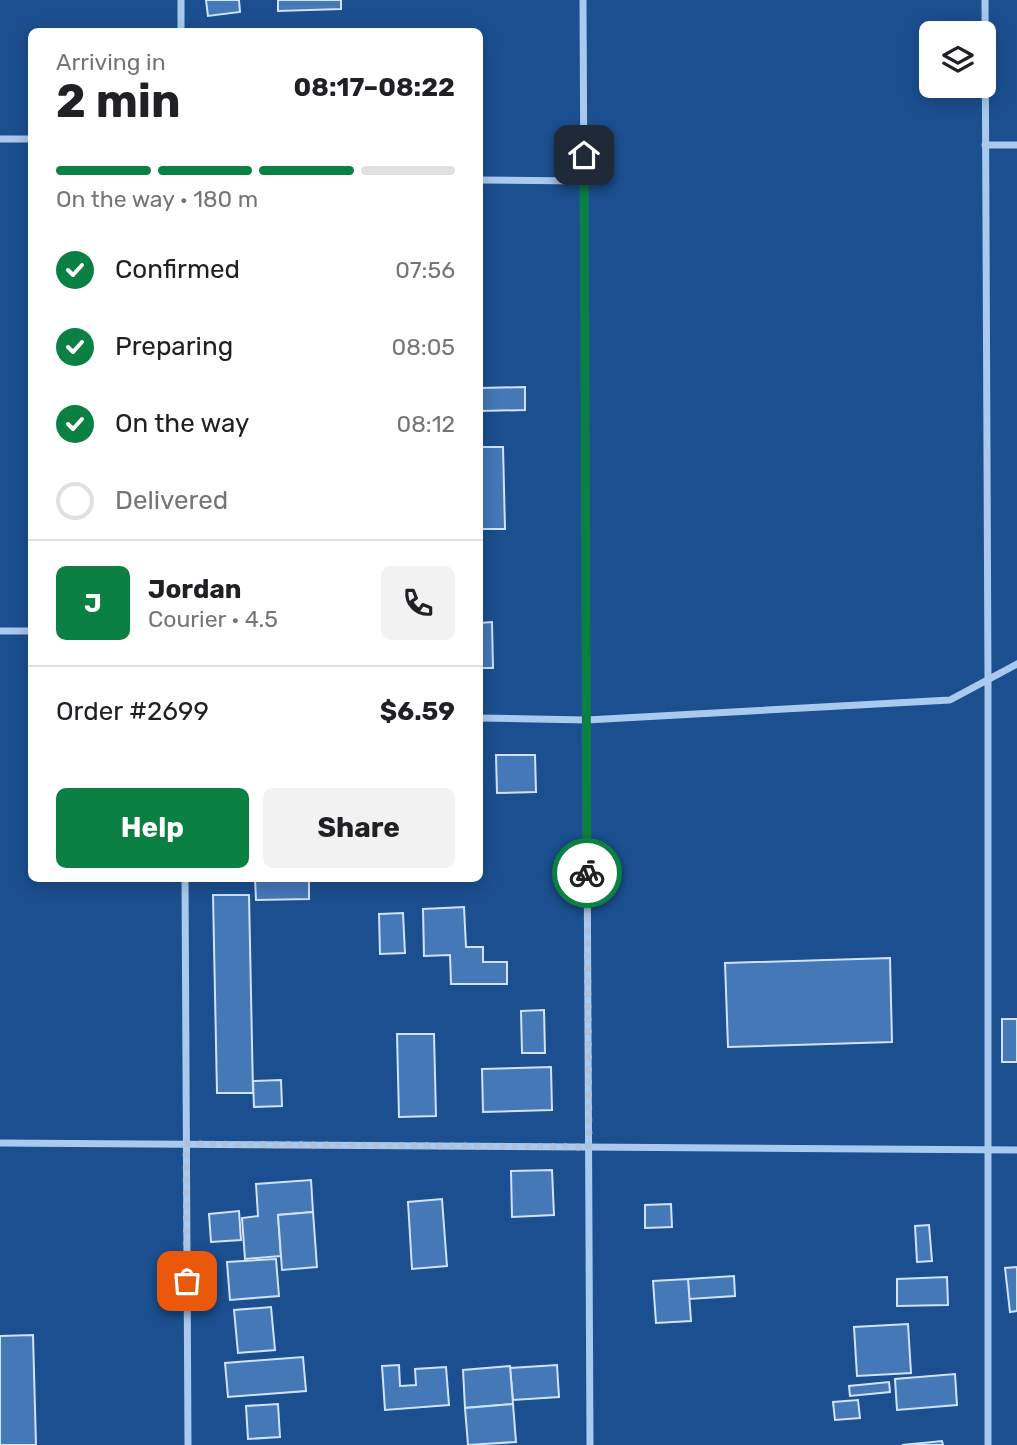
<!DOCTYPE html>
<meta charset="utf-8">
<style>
:root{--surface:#fff;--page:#f2f2f2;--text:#202124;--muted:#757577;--line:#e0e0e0;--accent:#0b8043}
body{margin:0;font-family:Rubik,sans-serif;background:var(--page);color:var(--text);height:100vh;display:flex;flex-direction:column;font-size:26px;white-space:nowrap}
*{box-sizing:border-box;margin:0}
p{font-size:23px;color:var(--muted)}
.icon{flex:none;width:38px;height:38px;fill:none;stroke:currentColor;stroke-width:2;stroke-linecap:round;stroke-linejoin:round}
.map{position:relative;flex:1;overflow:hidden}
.side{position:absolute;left:28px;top:28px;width:455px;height:854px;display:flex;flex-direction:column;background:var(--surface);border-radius:10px;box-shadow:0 4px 18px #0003}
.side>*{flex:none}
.buttons{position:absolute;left:919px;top:21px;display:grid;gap:14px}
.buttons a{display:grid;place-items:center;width:77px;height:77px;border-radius:10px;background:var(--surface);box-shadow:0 4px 18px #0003;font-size:35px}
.pin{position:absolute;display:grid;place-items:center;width:60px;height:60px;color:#fff;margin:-30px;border-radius:14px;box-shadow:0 4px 10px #0006}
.courier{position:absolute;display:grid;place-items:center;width:70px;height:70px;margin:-35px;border:5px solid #0b8043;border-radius:50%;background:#fff;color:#222;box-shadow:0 2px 9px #0007}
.head em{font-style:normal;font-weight:700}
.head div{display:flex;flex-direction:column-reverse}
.head{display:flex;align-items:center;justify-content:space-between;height:119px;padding:0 28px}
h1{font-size:46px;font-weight:700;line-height:52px}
.bar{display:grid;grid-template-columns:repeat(4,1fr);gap:10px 7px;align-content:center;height:84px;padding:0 28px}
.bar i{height:9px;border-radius:5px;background:var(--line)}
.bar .on{background:var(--accent)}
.bar p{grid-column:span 4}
.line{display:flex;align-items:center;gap:18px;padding:0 28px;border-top:2px solid var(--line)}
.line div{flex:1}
.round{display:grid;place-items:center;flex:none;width:74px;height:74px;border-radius:10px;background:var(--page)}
ol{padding:0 28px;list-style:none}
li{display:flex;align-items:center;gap:21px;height:77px}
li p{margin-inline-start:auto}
li .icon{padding:7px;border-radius:50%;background:var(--accent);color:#fff;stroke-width:4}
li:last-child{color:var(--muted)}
li i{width:38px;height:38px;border:4px solid var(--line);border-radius:50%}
.primary-button{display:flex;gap:14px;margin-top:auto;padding:14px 28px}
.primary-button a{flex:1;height:80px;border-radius:10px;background:var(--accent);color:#fff;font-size:28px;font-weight:700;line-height:80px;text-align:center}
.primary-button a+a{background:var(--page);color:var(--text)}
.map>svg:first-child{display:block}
.building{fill:#4478b7;stroke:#cfe3fa;stroke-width:2}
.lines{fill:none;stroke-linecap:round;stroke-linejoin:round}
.street{stroke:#a9c9ee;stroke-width:7}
.done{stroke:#afc1d8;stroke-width:7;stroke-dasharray:0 12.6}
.route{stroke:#0b8043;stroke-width:9}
</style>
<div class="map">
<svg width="1017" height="1445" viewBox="0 0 1017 1445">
<rect width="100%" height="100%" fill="#1b4f8f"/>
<g class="building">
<path d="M206,0H239L240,12L208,16Z"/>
<path d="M278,0H341V9L278,11Z"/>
<path d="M525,387V410L480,411V388Z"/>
<path d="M480,447H503L505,529H480Z"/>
<path d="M492,622L493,668H480V623Z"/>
<path d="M496,755H535L536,792L497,793Z"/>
<path d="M255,878H309V899L256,900Z"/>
<path d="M213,895H249L253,1093H217Z"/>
<path d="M464,907L466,947H483V962H507V984H451L450,955L424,956L423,909Z"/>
<path d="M403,913L405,953L380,954L379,914Z"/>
<path d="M890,958L892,1042L728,1047L725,963Z"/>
<path d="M544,1010L545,1053H522L521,1011Z"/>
<rect x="1002" y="1019" width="15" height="43"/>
<path d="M397,1034H434L436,1116L399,1117Z"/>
<path d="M551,1067L552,1110L483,1112L482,1069Z"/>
<path d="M281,1080L282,1106L254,1107L253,1081Z"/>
<path d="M552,1170L554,1215L512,1217L511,1171Z"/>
<path d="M311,1180L313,1212L278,1215L281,1256L245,1259L242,1218L258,1216L256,1184Z"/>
<path d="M442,1199L447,1266L412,1269L408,1202Z"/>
<path d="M671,1204L672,1227L645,1228V1205Z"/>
<path d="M239,1211L241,1240L211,1242L209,1214Z"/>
<path d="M313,1212L317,1267L282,1270L278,1215Z"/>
<path d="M929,1225L932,1261L917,1262L915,1226Z"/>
<path d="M276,1259L279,1296L230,1300L227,1262Z"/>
<path d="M1017,1267V1311L1010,1312L1005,1268Z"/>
<path d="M734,1276L735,1296L689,1299L688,1279Z"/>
<path d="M947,1277L948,1305L897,1306V1279Z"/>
<path d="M688,1279L691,1321L656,1323L653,1281Z"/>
<path d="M271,1307L275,1350L238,1353L234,1310Z"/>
<path d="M908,1324L911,1373L857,1376L854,1327Z"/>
<path d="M33,1335L36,1445H0V1336Z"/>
<path d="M303,1357L306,1391L228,1397L225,1363Z"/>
<path d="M399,1365L400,1386L416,1385L415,1369L446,1367L449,1405L385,1410L382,1366Z"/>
<path d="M557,1365L559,1397L513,1400L510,1368Z"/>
<path d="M510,1366L513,1404L465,1408L463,1370Z"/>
<path d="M955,1374L957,1405L897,1410L895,1379Z"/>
<path d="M889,1382L890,1392L850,1396L849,1386Z"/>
<path d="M858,1400L860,1418L835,1420L833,1402Z"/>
<path d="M278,1404L280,1437L248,1439L246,1406Z"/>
<path d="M513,1404L516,1442L468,1445L465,1408Z"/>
<path d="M942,1441L943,1445H902Z"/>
</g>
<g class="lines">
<g class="street">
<path d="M583,0L590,1445"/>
<path d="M985,0L988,681V1445"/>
<path d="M181,32V0"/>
<path d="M0,139H32"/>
<path d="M985,145H1017"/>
<path d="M480,180L584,181"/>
<path d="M0,631H32"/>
<path d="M480,718L587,720L950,700L1017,664"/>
<path d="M185,878L188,1445"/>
<path d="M0,1143L1017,1150"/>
</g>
</g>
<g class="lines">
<path class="done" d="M187,1281L186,1144L589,1147L587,873"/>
<path class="route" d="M584,155L587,873"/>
</g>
</svg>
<div class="buttons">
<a><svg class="icon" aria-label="layers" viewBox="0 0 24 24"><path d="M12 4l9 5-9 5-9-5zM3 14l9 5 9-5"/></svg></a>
</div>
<div class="pin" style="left:187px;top:1281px;background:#ea580c"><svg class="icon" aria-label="bag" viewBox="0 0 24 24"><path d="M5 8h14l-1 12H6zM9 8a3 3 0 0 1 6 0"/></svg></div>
<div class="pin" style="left:584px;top:155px;background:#1f2937"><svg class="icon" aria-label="home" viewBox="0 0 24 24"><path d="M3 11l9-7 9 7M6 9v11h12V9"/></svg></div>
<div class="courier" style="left:587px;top:873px"><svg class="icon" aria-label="bike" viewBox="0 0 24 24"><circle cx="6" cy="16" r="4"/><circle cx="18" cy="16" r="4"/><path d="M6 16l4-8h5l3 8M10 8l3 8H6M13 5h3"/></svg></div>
<section class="side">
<div class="head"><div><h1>2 min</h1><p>Arriving in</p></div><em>08:17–08:22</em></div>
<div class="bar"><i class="on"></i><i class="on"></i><i class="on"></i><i></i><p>On the way · 180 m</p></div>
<ol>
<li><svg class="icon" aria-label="check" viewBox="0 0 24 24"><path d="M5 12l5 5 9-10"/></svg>Confirmed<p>07:56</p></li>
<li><svg class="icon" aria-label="check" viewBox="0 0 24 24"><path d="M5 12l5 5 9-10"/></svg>Preparing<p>08:05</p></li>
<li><svg class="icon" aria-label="check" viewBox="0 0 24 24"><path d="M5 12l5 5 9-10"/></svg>On the way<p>08:12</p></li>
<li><i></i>Delivered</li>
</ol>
<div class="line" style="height:126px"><b class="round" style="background:var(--accent);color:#fff">J</b><div><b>Jordan</b><p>Courier · 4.5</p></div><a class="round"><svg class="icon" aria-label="phone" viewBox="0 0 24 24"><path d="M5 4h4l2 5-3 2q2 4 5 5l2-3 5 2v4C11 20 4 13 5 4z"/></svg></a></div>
<div class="line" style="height:91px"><div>Order #2699</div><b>$6.59</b></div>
<div class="primary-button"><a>Help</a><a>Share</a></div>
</section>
</div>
